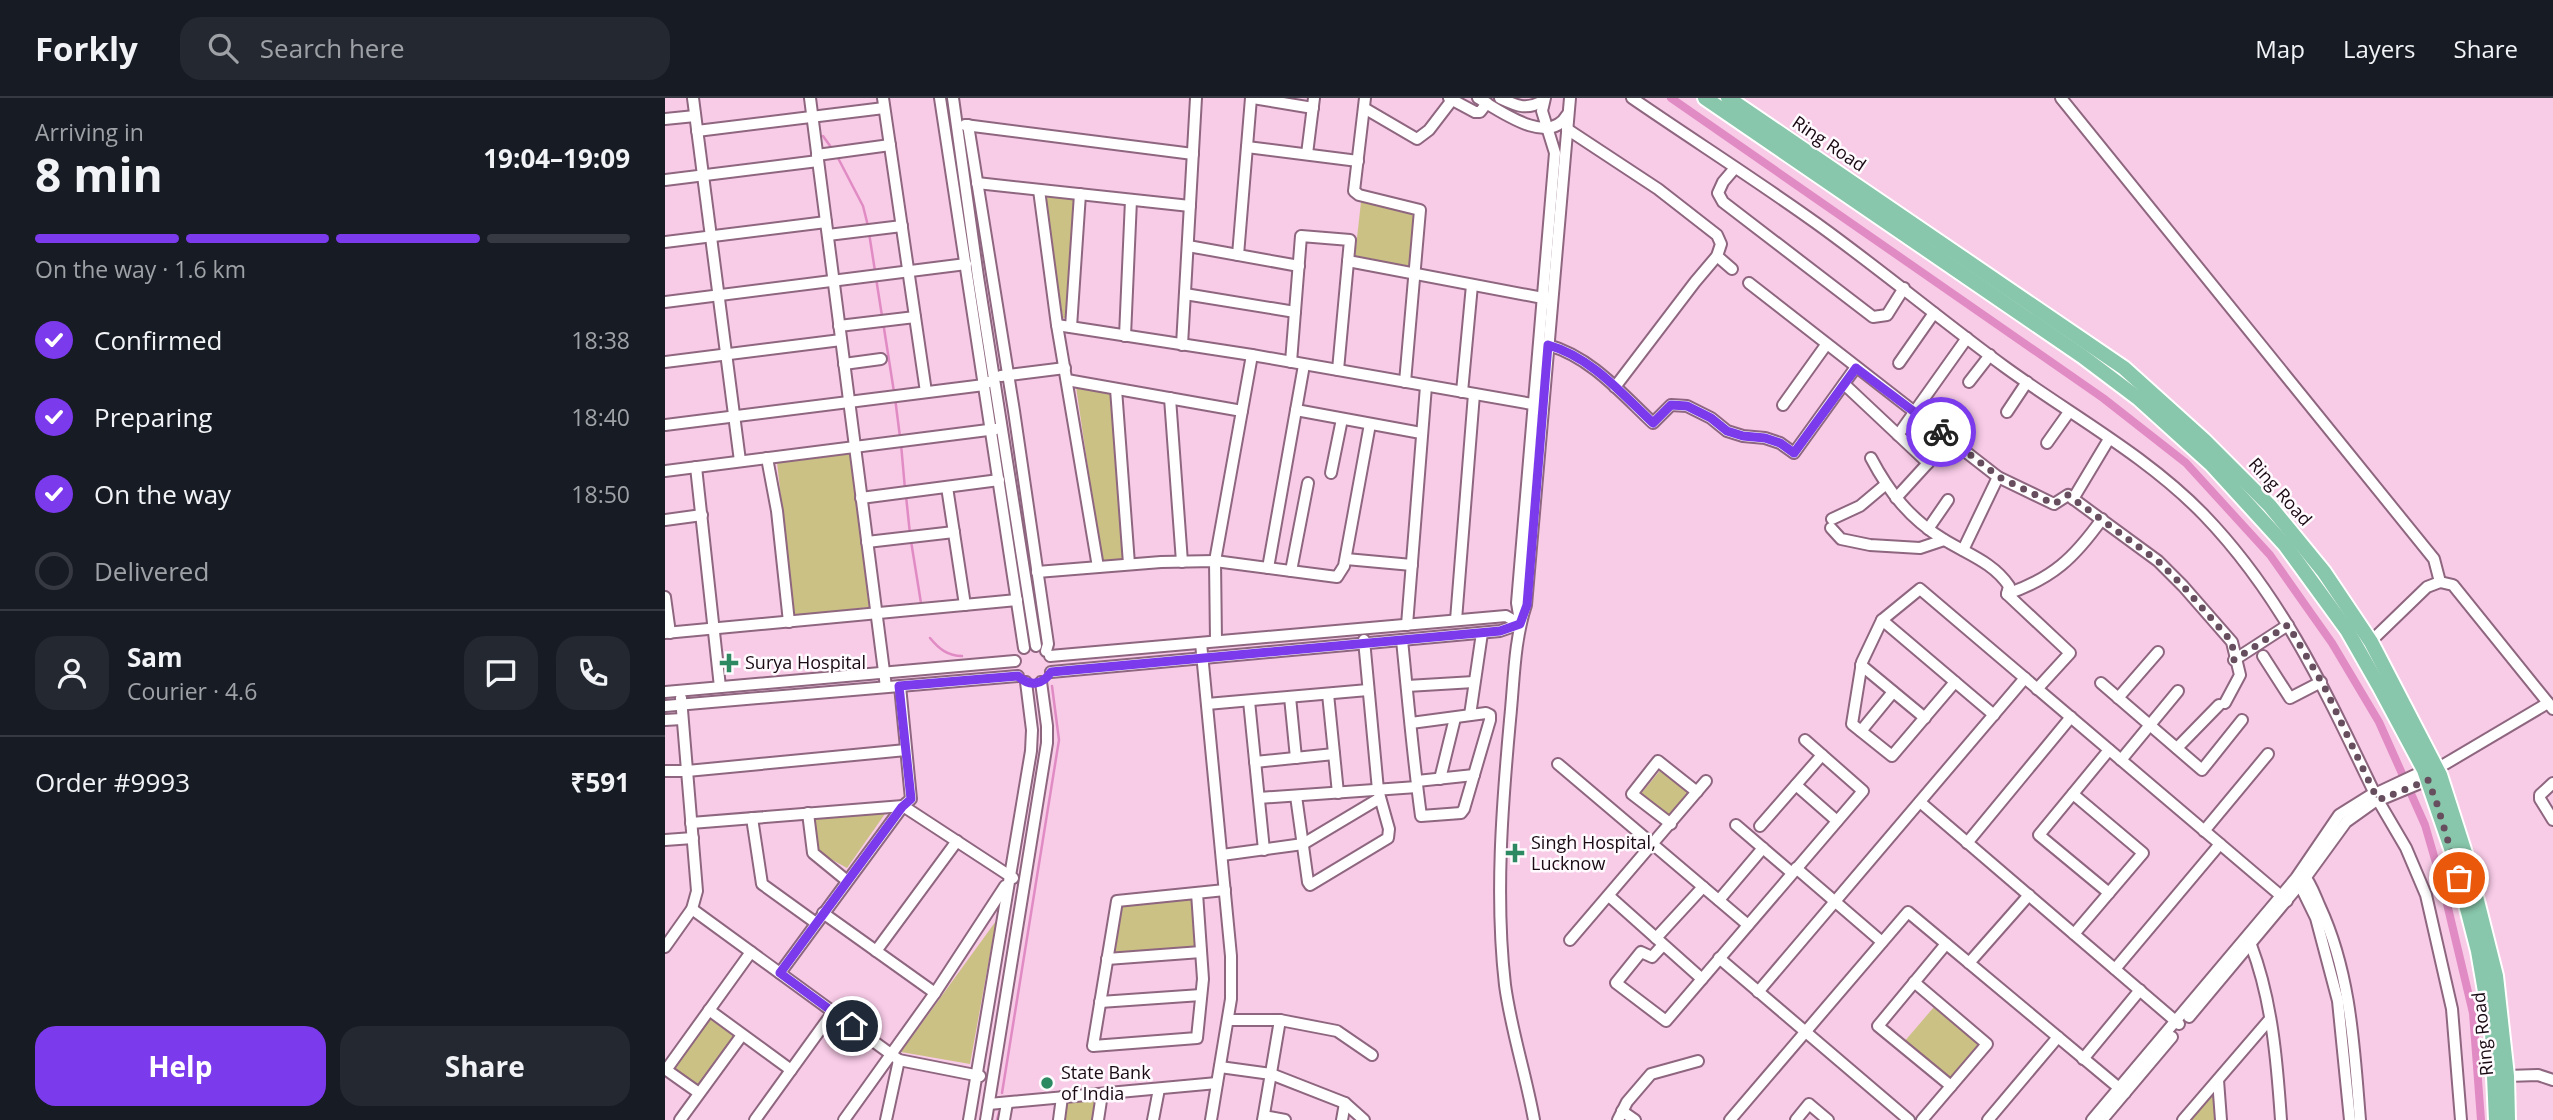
<!DOCTYPE html>
<meta charset="utf-8">
<style>
:root{--surface:#171b24;--page:#242831;--text:#f1f3f6;--muted:#9ea1a6;--line:#363941;--accent:#7c3aed}
body{margin:0;font-family:"Open Sans",sans-serif;background:var(--page);color:var(--text);height:100vh;display:flex;flex-direction:column;font-size:26px;white-space:nowrap}
*{box-sizing:border-box;margin:0}
p{font-size:23px;color:var(--muted)}
.icon{flex:none;width:38px;height:38px;fill:none;stroke:currentColor;stroke-width:2;stroke-linecap:round;stroke-linejoin:round}
.map{position:relative;flex:1;overflow:hidden}
.drawer{display:flex;flex-direction:column;background:var(--surface);width:665px}
.drawer>*{flex:none}
.pin{position:absolute;display:grid;place-items:center;width:60px;height:60px;color:#fff;margin:-30px;border:4px solid #fff;border-radius:50%;box-shadow:0 2px 7px #0007}
.courier{position:absolute;display:grid;place-items:center;width:70px;height:70px;margin:-35px;border:5px solid #7c3aed;border-radius:50%;background:#fff;color:#222;box-shadow:0 2px 9px #0007}
.summary em{font-style:normal;font-weight:700}
.summary div{display:flex;flex-direction:column-reverse}
.summary{display:flex;align-items:center;justify-content:space-between;height:119px;padding:0 35px}
h1{font-size:46px;font-weight:700;line-height:52px}
.bar{display:grid;grid-template-columns:repeat(4,1fr);gap:10px 7px;align-content:center;height:84px;padding:0 35px}
.bar i{height:9px;border-radius:5px;background:var(--line)}
.bar .on{background:var(--accent)}
.bar p{grid-column:span 4}
.line{display:flex;align-items:center;gap:18px;padding:0 35px;border-top:2px solid var(--line)}
.line div{flex:1}
.round{display:grid;place-items:center;flex:none;width:74px;height:74px;border-radius:21px;background:var(--page)}
ol{padding:0 35px;list-style:none}
li{display:flex;align-items:center;gap:21px;height:77px}
li p{margin-inline-start:auto}
li .icon{padding:7px;border-radius:50%;background:var(--accent);color:#fff;stroke-width:4}
li:last-child{color:var(--muted)}
li i{width:38px;height:38px;border:4px solid var(--line);border-radius:50%}
.button{display:flex;gap:14px;margin-top:auto;padding:14px 35px}
.button a{flex:1;height:80px;border-radius:21px;background:var(--accent);color:#fff;font-size:28px;font-weight:700;line-height:80px;text-align:center}
.button a+a{background:var(--page);color:var(--text)}
header{display:flex;align-items:center;gap:42px;box-sizing:border-box;height:98px;padding:0 35px;background:var(--surface);border-bottom:2px solid var(--line)}
header strong{font-size:33px}
nav{display:flex;gap:38px;margin-inline-start:auto;font-size:24px}
.search{width:490px;height:63px;background:var(--page);display:flex;align-items:center;gap:18px;box-sizing:border-box;padding:0 24px;border-radius:21px;color:var(--muted);font-size:26px}
main{display:flex;flex:1;min-height:0}
.map>svg:first-child{display:block}
.green{fill:#cbc184}
.lines{fill:none;stroke-linecap:round;stroke-linejoin:round}
.stream{stroke:#e18bc4;stroke-width:2.5}
.canal{stroke:#e18bc4;stroke-width:8}
.minor-casing{stroke:#8e667f;stroke-width:14}
.major-casing{stroke:#fff;stroke-width:18}
.minor{stroke:#fff;stroke-width:10}
.major{stroke:#88c7ab;stroke-width:14}
.done{stroke:#674e5e;stroke-width:7;stroke-dasharray:0 12.6}
.route{stroke:#7c3aed;stroke-width:9}
.poi-dot{fill:#2c8961;stroke:#fffafd;stroke-width:2.5}
.labels{text-anchor:middle;stroke-width:5;stroke-linejoin:round;paint-order:stroke}
.street-label{font-size:18px;fill:#190a14;stroke:#fffafd}
.poi-label{font-size:18px;fill:#190a14;stroke:#fffafd;text-anchor:start}
</style>
<header>
<strong>Forkly</strong>
<div class="search"><svg class="icon" aria-label="search" viewBox="0 0 24 24"><circle cx="10" cy="10" r="6"/><path d="M15 15l6 6"/></svg>Search here</div>
<nav><a>Map</a><a>Layers</a><a>Share</a></nav>
</header>
<main>
<section class="drawer">
<div class="summary"><div><h1>8 min</h1><p>Arriving in</p></div><em>19:04–19:09</em></div>
<div class="bar"><i class="on"></i><i class="on"></i><i class="on"></i><i></i><p>On the way · 1.6 km</p></div>
<ol>
<li><svg class="icon" aria-label="check" viewBox="0 0 24 24"><path d="M5 12l5 5 9-10"/></svg>Confirmed<p>18:38</p></li>
<li><svg class="icon" aria-label="check" viewBox="0 0 24 24"><path d="M5 12l5 5 9-10"/></svg>Preparing<p>18:40</p></li>
<li><svg class="icon" aria-label="check" viewBox="0 0 24 24"><path d="M5 12l5 5 9-10"/></svg>On the way<p>18:50</p></li>
<li><i></i>Delivered</li>
</ol>
<div class="line" style="height:126px"><a class="round"><svg class="icon" aria-label="person" viewBox="0 0 24 24"><circle cx="12" cy="8" r="4"/><path d="M4 21q1-7 8-7t8 7"/></svg></a><div><b>Sam</b><p>Courier · 4.6</p></div><a class="round"><svg class="icon" aria-label="chat" viewBox="0 0 24 24"><path d="M4 5h16v11H9l-5 4z"/></svg></a><a class="round"><svg class="icon" aria-label="phone" viewBox="0 0 24 24"><path d="M5 4h4l2 5-3 2q2 4 5 5l2-3 5 2v4C11 20 4 13 5 4z"/></svg></a></div>
<div class="line" style="height:91px"><div>Order #9993</div><b>₹591</b></div>
<div class="button"><a>Help</a><a>Share</a></div>
</section>
<div class="map">
<svg width="1888" height="1022" viewBox="0 0 1888 1022">
<rect width="100%" height="100%" fill="#f8cbe7"/>
<g class="green">
<path d="M379,98L409,101L402,220H398Z"/>
<path d="M696,104L749,116L744,168L690,158Z"/>
<path d="M411,289L447,296L459,461L437,464Z"/>
<path d="M186,356L204,509L129,518L112,364Z"/>
<path d="M997,670L1025,694L1003,721L975,697Z"/>
<path d="M222,713L182,770L153,754L149,719Z"/>
<path d="M527,801L530,850L448,857L457,807Z"/>
<path d="M331,823L305,966L236,954Z"/>
<path d="M1269,909L1315,948L1285,983L1239,944Z"/>
<path d="M43,918L70,938L33,990L5,971Z"/>
<path d="M1549,995L1550,1022H1526Z"/>
<path d="M431,1001L428,1022H399L402,1004Z"/>
</g>
<g class="lines">
<g class="stream">
<path d="M158,38L168,52"/>
<path d="M172,58L198,108L203,128"/>
<path d="M204,135L210,173"/>
<path d="M211,180L217,218"/>
<path d="M218,224L229,294"/>
<path d="M230,300L235,339"/>
<path d="M236,346L240,391"/>
<path d="M241,398L245,436"/>
<path d="M246,443L256,505"/>
<path d="M265,540C274,551 283,558 297,558"/>
<path d="M337,995L394,642L387,588"/>
<path d="M332,1022L334,1014"/>
</g>
<path class="canal" d="M1006,0L1438,300L1521,365L1605,457L1667,545L1714,624L1760,727L1778,789L1808,915L1816,1022"/>
<g class="minor-casing">
<g id="minor">
<path d="M28,0L75,363"/>
<path d="M145,0L221,589"/>
<path d="M218,0L261,294"/>
<path d="M275,0L359,550"/>
<path d="M288,0L313,179L371,548"/>
<path d="M588,0L648,10"/>
<path d="M700,0L689,93L694,97L755,112L740,284"/>
<path d="M784,0L810,14H815L822,5"/>
<path d="M813,0C835,13 884,49 902,17"/>
<path d="M835,0C852,8 862,13 879,2"/>
<path d="M967,0C1028,42 1091,82 1151,125C1215,171 1276,222 1340,269C1406,317 1482,358 1539,417C1617,498 1661,594 1709,694"/>
<path d="M1396,0L1769,461L1775,484"/>
<path d="M699,10L752,41L764,32L787,2"/>
<path d="M0,21L30,18"/>
<path d="M300,27L528,56"/>
<path d="M303,27L349,313L383,546L381,553"/>
<path d="M902,31L993,91L1052,137L1056,146L1052,158L1030,184L950,289"/>
<path d="M32,33L219,10"/>
<path d="M582,49L693,63"/>
<path d="M642,56L649,0"/>
<path d="M152,57L225,47"/>
<path d="M1070,70L1058,84L1053,95L1058,104L1208,219L1222,217L1239,190"/>
<path d="M0,82L153,63"/>
<path d="M312,85L525,108"/>
<path d="M374,92L392,227L433,469"/>
<path d="M163,137L237,128"/>
<path d="M0,144L161,124"/>
<path d="M523,148L634,168"/>
<path d="M573,157L586,0"/>
<path d="M1052,158L1067,171"/>
<path d="M683,163L883,201"/>
<path d="M1084,185L1333,379L1389,406L1403,397L1493,463L1518,488L1567,544L1575,577L1560,605"/>
<path d="M520,196L630,214"/>
<path d="M0,204L301,166"/>
<path d="M392,227L587,257L873,307"/>
<path d="M174,228L250,219"/>
<path d="M406,229L415,96"/>
<path d="M460,238L466,102"/>
<path d="M517,247L531,0"/>
<path d="M883,247C926,259 956,295 988,325L1006,307L1022,308L1046,320L1062,333L1078,338L1100,340L1115,345L1129,355L1191,269"/>
<path d="M0,264L176,242"/>
<path d="M626,264L636,138L685,142L673,272"/>
<path d="M1234,265L1269,215"/>
<path d="M179,266L216,261"/>
<path d="M336,278L400,270"/>
<path d="M402,282L577,313"/>
<path d="M1304,284L1325,257"/>
<path d="M1179,286L1263,365"/>
<path d="M451,291L464,466"/>
<path d="M797,294L807,187"/>
<path d="M505,300L517,464"/>
<path d="M1118,307L1161,247"/>
<path d="M631,312L756,335"/>
<path d="M1342,314L1362,284"/>
<path d="M0,327L319,287L323,284"/>
<path d="M1233,337L1302,240"/>
<path d="M1382,345L1404,314"/>
<path d="M102,360L112,413L124,524"/>
<path d="M1206,360C1224,394 1245,421 1278,441C1302,456 1328,464 1344,488L1342,496L1405,555L1372,591"/>
<path d="M31,369L55,589"/>
<path d="M0,373L331,331"/>
<path d="M666,375L677,321"/>
<path d="M282,389L300,507"/>
<path d="M196,400L334,382"/>
<path d="M1231,400L1263,365L1279,337"/>
<path d="M1408,401L1444,341"/>
<path d="M1167,421L1195,408L1220,387"/>
<path d="M0,422L37,417"/>
<path d="M1166,430L1176,441L1205,447L1255,450L1279,442"/>
<path d="M1263,431L1283,402"/>
<path d="M202,444L289,434"/>
<path d="M1298,452L1333,379"/>
<path d="M681,461L747,467"/>
<path d="M603,470L639,267"/>
<path d="M626,473L643,385"/>
<path d="M372,474L496,464L550,463L672,479L679,468L705,326"/>
<path d="M1775,484L1788,487L1888,611"/>
<path d="M1342,496C1388,480 1409,460 1437,421"/>
<path d="M0,499L5,535"/>
<path d="M791,522L809,296"/>
<path d="M1217,522L1329,617"/>
<path d="M855,523L852,505L890,55L877,13L880,0"/>
<path d="M742,527L761,288"/>
<path d="M0,535L352,502"/>
<path d="M737,542C743,601 748,660 756,718L796,715L799,711L825,622V617L821,615L746,625"/>
<path d="M551,543L550,463L587,257"/>
<path d="M536,545L566,858V901L546,1022"/>
<path d="M1701,548L1762,489L1775,484"/>
<path d="M385,558L841,518L855,526"/>
<path d="M1598,558L1625,600L1656,584"/>
<path d="M1569,562L1623,527"/>
<path d="M1196,567L1260,620"/>
<path d="M386,574L835,533L855,526"/>
<path d="M1290,584L1227,658L1187,626L1197,564L1217,522L1255,491L1622,803"/>
<path d="M1436,585L1537,672L1577,622"/>
<path d="M742,588L809,584"/>
<path d="M0,594L350,563"/>
<path d="M663,596L673,695"/>
<path d="M625,599L631,660"/>
<path d="M1453,600L1493,554"/>
<path d="M584,603L599,752"/>
<path d="M542,606L703,592"/>
<path d="M0,608L353,578"/>
<path d="M805,617L817,535"/>
<path d="M0,622L17,621"/>
<path d="M1196,633L1228,594"/>
<path d="M1512,650L1554,607"/>
<path d="M1456,662L1513,593"/>
<path d="M590,664L669,656"/>
<path d="M893,666L1083,827"/>
<path d="M1780,666L1883,605"/>
<path d="M0,673H22L241,652"/>
<path d="M775,681L790,620"/>
<path d="M752,683L809,677"/>
<path d="M1888,685L1875,697V701L1888,722"/>
<path d="M1131,687L1172,723"/>
<path d="M1714,694L1765,670"/>
<path d="M1408,696L1478,755L1409,836"/>
<path d="M631,698L643,784L645,787L723,740L724,731L713,692L699,542"/>
<path d="M594,700L752,689"/>
<path d="M1717,701L1770,679"/>
<path d="M1255,704L1514,926"/>
<path d="M1714,704L1741,750L1761,797L1787,911L1796,1022"/>
<path d="M143,715L148,755L181,782"/>
<path d="M87,720L97,786L151,825"/>
<path d="M26,725L238,708L348,780"/>
<path d="M1006,726L967,696L993,663L1032,694"/>
<path d="M1071,727L1127,775"/>
<path d="M1095,728L1157,657"/>
<path d="M1539,733L1603,656"/>
<path d="M0,742L28,740"/>
<path d="M1302,745L1406,619"/>
<path d="M557,757L638,746L715,700"/>
<path d="M1131,770L1217,844"/>
<path d="M1638,776C1646,785 1650,798 1655,809C1686,876 1689,950 1695,1022"/>
<path d="M1632,781L1651,820L1673,903L1685,1022"/>
<path d="M532,795L538,881L532,940L428,948L452,803L560,792"/>
<path d="M1444,795L1374,737L1444,652"/>
<path d="M944,798L1037,881"/>
<path d="M1054,802L1098,750"/>
<path d="M27,811L234,962L315,978"/>
<path d="M158,815L270,895"/>
<path d="M991,840L1038,789"/>
<path d="M905,842L1041,683"/>
<path d="M1281,846L1213,928L1286,988"/>
<path d="M998,847L987,859L976,854L951,885L1001,923L1198,693L1140,642"/>
<path d="M1586,847C1607,902 1612,963 1616,1022"/>
<path d="M0,849L27,811L32,793L16,600"/>
<path d="M211,853L292,743"/>
<path d="M1054,860L1244,1022"/>
<path d="M442,861L536,854"/>
<path d="M1304,865L1364,797"/>
<path d="M1450,871L1555,746"/>
<path d="M115,875L238,708L246,701L235,588"/>
<path d="M1249,884L1322,946L1257,1022"/>
<path d="M1093,894L1360,580"/>
<path d="M435,904L536,897"/>
<path d="M44,912L126,972"/>
<path d="M1524,919L1641,779L1681,724L1709,704"/>
<path d="M563,922H615L672,933L707,957"/>
<path d="M1418,961L1475,892"/>
<path d="M555,969L606,976L680,1005L699,1022"/>
<path d="M0,971L34,995"/>
<path d="M1,972L86,854"/>
<path d="M1842,978L1873,977L1888,982"/>
<path d="M1553,982L1556,1022"/>
<path d="M324,1006L552,985"/>
<path d="M957,1013L970,1022"/>
<path d="M599,1018L620,1022"/>
<path d="M15,1022L77,937"/>
<path d="M90,1022L168,914"/>
<path d="M179,1022L270,895L340,788"/>
<path d="M221,1022L234,962"/>
<path d="M304,1022L366,653L367,632L361,584"/>
<path d="M321,1022L382,645V628L376,584"/>
<path d="M339,1022L342,1005"/>
<path d="M394,1022L397,999"/>
<path d="M433,1022L437,996"/>
<path d="M488,1022L494,991"/>
<path d="M598,1022L615,922"/>
<path d="M677,1022L680,1005"/>
<path d="M869,1022C861,977 846,932 840,887C830,800 837,709 845,622C849,584 849,543 861,507L905,0"/>
<path d="M953,1022L962,1004L986,976L1033,963"/>
<path d="M1065,1022L1243,814L1460,995"/>
<path d="M1131,1022L1144,1006L1163,1022"/>
<path d="M1323,1022L1393,939"/>
<path d="M1427,1022L1631,780L1674,717L1706,697"/>
<path d="M1437,1022L1507,939"/>
<path d="M1518,1022L1605,921"/>
</g>
</g>
<g class="major-casing">
<g id="major">
<path d="M1040,0L1417,258L1474,301L1546,366L1620,447L1682,532L1714,588L1759,672L1788,756L1813,853L1827,934L1831,1022"/>
<path d="M1063,0L1459,270L1540,343L1605,408L1659,474L1706,544L1775,677L1800,755L1831,878L1842,978L1843,1022"/>
</g>
</g>
<use href="#minor" class="minor"/>
<use href="#major" class="major"/>
</g>
<g class="lines">
<path class="done" d="M1276,334L1334,379L1389,406L1403,397L1493,463L1518,488L1567,544L1569,562L1623,527L1659,588L1709,694L1715,695L1717,701L1763,682L1772,706L1794,780"/>
<path class="route" d="M187,928L115,875L237,709L246,701L234,588L353,578C364,589 378,587 386,574L835,533L855,526L862,507L883,247C926,259 956,295 988,325L1006,307L1022,308L1046,320L1062,333L1078,338L1100,340L1115,345L1129,355L1191,270L1276,334"/>
</g>
<g class="poi-dot">
<path d="M60.5 554.5h7v7h7v7h-7v7h-7v-7h-7v-7h7z"/>
<path d="M846.5 744.5h7v7h7v7h-7v7h-7v-7h-7v-7h7z"/>
<circle cx="382" cy="985" r="7"/>
</g>
<g class="labels">
<g class="street-label">
<text transform="translate(1164 46) rotate(34)" y="6">Ring Road</text>
<text transform="translate(1615 394) rotate(48)" y="6">Ring Road</text>
<text transform="translate(1818 936) rotate(-96)" y="6">Ring Road</text>
</g>
<g class="poi-label">
<text x="80" y="571">Surya Hospital</text>
<text x="866" y="751">Singh Hospital,<tspan x="866" dy="21">Lucknow</tspan></text>
<text x="396" y="981">State Bank<tspan x="396" dy="21">of India</tspan></text>
</g>
</g>
</svg>
<div class="pin" style="left:1794px;top:780px;background:#ea580c"><svg class="icon" aria-label="bag" viewBox="0 0 24 24"><path d="M5 8h14l-1 12H6zM9 8a3 3 0 0 1 6 0"/></svg></div>
<div class="pin" style="left:187px;top:928px;background:#1f2937"><svg class="icon" aria-label="home" viewBox="0 0 24 24"><path d="M3 11l9-7 9 7M6 9v11h12V9"/></svg></div>
<div class="courier" style="left:1276px;top:334px"><svg class="icon" aria-label="bike" viewBox="0 0 24 24"><circle cx="6" cy="16" r="4"/><circle cx="18" cy="16" r="4"/><path d="M6 16l4-8h5l3 8M10 8l3 8H6M13 5h3"/></svg></div>
</div>
</main>
